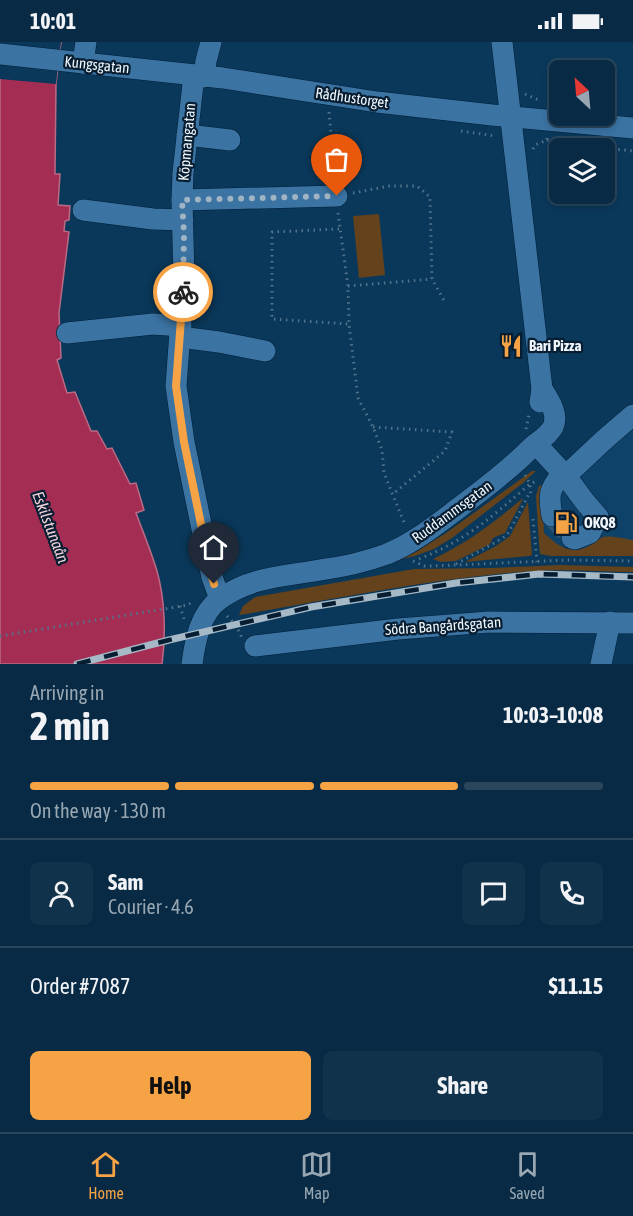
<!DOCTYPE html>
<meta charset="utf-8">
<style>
:root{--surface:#082a44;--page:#11324b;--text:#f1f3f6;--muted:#98a7b2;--line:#29465d;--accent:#f5a345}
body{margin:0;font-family:"Asap Condensed",sans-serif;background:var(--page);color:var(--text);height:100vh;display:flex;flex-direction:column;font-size:22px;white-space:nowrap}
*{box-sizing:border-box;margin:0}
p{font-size:20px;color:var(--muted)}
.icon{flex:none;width:33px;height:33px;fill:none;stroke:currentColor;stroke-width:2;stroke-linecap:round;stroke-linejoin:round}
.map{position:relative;height:622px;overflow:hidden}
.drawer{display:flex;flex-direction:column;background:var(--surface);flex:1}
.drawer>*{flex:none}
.needle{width:39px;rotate:334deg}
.fabs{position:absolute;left:549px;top:18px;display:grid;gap:12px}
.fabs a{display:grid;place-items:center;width:66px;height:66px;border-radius:9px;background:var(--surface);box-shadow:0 3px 9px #0003,0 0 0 2px var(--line);font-size:30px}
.pin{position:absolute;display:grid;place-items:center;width:51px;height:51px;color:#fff;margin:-62px -26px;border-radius:50% 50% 50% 0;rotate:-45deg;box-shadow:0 0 6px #0007}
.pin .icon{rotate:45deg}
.courier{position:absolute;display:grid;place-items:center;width:60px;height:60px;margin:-30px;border:4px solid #f5a345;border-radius:50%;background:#fff;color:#222;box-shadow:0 2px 8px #0007}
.head em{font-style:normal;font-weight:700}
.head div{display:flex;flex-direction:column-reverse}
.head{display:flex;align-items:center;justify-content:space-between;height:102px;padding:0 30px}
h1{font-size:39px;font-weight:700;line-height:45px}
.bar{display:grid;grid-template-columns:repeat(4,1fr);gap:9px 6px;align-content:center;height:72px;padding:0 30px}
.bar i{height:8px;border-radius:4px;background:var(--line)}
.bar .current{background:var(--accent)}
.bar p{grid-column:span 4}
.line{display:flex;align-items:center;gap:15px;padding:0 30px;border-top:2px solid var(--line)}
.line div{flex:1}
.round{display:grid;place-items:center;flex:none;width:63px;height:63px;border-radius:9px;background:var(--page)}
.button{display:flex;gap:12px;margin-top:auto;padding:12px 30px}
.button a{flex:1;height:69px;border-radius:9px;background:var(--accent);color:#111;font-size:24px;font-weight:700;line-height:69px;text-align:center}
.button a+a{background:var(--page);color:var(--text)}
.status{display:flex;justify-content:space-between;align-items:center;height:42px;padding:0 30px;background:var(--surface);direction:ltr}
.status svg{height:16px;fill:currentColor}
.tab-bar{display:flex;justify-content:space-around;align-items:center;height:84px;border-top:2px solid var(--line);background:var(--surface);font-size:16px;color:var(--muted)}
.tab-bar a{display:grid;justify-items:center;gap:3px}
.tab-bar .current{color:var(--accent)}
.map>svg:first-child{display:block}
.built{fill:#0f4269}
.green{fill:#64421b}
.water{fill:#a42e53;stroke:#bb6a85;stroke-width:1.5}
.pier{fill:#0a385a}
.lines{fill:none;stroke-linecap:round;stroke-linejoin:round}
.minor-tunnel{stroke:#2c5472;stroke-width:21;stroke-dasharray:21 10;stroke-linecap:butt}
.minor-casing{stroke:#011e36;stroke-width:22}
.path{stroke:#52738c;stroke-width:3;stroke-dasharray:1.5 4.5;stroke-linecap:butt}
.minor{stroke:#3b73a3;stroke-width:21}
.rail-casing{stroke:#a6b9c7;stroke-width:7}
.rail{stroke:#071e32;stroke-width:4.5;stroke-dasharray:14;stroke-linecap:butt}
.done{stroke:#a0b4c3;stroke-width:6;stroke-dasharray:0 10.8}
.route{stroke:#f5a345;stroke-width:8}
.labels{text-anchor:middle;stroke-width:4.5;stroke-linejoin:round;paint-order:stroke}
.street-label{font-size:15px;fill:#f0f6fb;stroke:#071e32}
.poi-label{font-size:15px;font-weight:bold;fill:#f0f6fb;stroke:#071e32;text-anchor:start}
.water-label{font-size:16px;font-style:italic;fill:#f4d3d9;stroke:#071e32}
</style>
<div class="status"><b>10:01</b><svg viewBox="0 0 49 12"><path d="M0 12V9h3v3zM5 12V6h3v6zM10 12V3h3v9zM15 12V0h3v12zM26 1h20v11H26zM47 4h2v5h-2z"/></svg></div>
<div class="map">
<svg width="633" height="622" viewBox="0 0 633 622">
<rect width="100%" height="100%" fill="#0a385a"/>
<path class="built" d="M633,382V498L602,495L589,505L574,508L559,505L544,491L542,443L564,446L578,441L591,417Z"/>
<g class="green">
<path d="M379,172L385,233L359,236L353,174Z"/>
<path d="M532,429H536L523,441L452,496L434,507L415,514L393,519L416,510L446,491Z"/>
<path d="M542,443L544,491C557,503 570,514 589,504C593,502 596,498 601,496C607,492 625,497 633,498V514H551L540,512L539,502L536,454L539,444Z"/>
<path d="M523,456L522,459L505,491L493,496L490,502L456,519L441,520L433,517C469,500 493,481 523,456Z"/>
<path d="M528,460L532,513L529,514L465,520L496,504L510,494Z"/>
<path d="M560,523L633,525V530C600,530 566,527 533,529C434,536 337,557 239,573L243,564L255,555L414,527L490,526Z"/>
</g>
<path class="water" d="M0,0H61L56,42L55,132H60L58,163L70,164L69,178L65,179L64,189L69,190L59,271L61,316L57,318L67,351L75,350L91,389H97L107,407L112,406L130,442L136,441L144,468L136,471C143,490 151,509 157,529C165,557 166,593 162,622H0Z"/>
<path class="pier" d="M0,0H61L56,42L0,37Z"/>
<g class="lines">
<path class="minor-tunnel" d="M552,474L572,496"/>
<g class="minor-casing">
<g id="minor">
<path d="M502,0L542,347L540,360"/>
<path d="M0,12L223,36L377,60L492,73L633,86"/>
<path d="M83,21L86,0"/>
<path d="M194,33L183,131L182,158L184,236L176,344L184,400L212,535L220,557"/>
<path d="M204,35L206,19L211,0"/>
<path d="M187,93L230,98"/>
<path d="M182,158L337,154"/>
<path d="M83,168L153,177L183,178"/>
<path d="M67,291L153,282L181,284"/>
<path d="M180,295L219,300L265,309"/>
<path d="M536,402L561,429L567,430L572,428L604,398L633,373"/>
<path d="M552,474C548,452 549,448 563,430L585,460L598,475L590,491L575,497L572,496"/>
<path d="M255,604L398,587L489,580L633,581"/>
<path d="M192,622C195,599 200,571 220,557C250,535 286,534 320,528C343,525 365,520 387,512C414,501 436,483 460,465C485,446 510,427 533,404C540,398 548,394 553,385C559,372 549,358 542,347"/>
<path d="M601,622L610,580"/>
</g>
</g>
<g class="path">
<path d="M525,52L541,59"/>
<path d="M329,70L335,137"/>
<path d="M461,89L495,94"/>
<path d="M547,98L584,104L633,109"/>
<path d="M533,107L535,103L547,98V96"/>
<path d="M353,151L389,144H417L430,155L432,237L445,260"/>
<path d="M338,171L348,244L349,282L358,356L373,385L382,408L384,431L405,483"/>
<path d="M339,187L272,190V277L349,282"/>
<path d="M348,244L432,237"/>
<path d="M373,385L452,390L445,409L393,452"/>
<path d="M526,387L529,373"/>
<path d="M525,433L530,442L531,455"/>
<path d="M533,477L537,520"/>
<path d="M419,517C465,499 493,474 530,442L538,438"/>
<path d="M413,519L424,524H430L570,518L633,519"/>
<path d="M456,522L503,496L509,490L530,450"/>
<path d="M180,564L184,577"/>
<path d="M227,574L236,583L242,596"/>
<path d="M0,594L188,563L192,560"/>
</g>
<use href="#minor" class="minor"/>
<g class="rail-casing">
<path id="rail" d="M77,622L169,598L311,565L456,541L539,532L633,535"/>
</g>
<use href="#rail" class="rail"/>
</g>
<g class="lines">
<path class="done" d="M183,250L184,192L182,158L337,154"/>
<path class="route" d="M183,250L176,344L184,400L212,535L214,542"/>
</g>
<defs>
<g id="restaurant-bare" transform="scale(1.8)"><path d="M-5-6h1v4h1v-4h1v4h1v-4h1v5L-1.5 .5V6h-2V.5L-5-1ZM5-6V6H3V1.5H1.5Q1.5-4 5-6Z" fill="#f5a345" stroke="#071e32" stroke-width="2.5" paint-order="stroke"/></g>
<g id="fuel-bare" transform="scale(1.8)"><path d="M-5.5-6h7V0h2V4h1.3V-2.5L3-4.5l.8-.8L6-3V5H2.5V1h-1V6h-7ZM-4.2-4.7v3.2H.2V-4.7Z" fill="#f5a345" stroke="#071e32" stroke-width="2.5" paint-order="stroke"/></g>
</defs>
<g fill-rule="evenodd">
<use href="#restaurant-bare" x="511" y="304"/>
<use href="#fuel-bare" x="566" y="481"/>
</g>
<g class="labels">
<g class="street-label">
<text transform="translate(97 23) rotate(6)" y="5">Kungsgatan</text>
<text transform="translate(352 56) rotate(8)" y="5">Rådhustorget</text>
<text transform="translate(187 100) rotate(-85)" y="5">Köpmangatan</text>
<text transform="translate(452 470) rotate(-36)" y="5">Ruddammsgatan</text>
<text transform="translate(443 584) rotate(-4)" y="5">Södra Bangårdsgatan</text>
</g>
<g class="poi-label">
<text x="529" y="309">Bari Pizza</text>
<text x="584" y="486">OKQ8</text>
</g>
<g class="water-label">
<text transform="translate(51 485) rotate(69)" y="6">Eskilstunaån</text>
</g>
</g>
</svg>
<div class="fabs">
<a><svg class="needle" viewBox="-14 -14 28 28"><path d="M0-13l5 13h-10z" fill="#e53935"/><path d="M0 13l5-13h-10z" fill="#98a7b2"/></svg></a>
<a><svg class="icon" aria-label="layers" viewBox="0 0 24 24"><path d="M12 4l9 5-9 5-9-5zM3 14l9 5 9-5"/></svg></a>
</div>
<div class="pin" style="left:337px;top:154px;background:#ea580c"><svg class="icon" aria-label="bag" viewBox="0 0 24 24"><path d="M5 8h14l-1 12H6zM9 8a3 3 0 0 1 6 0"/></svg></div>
<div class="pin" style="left:214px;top:542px;background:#1f2937"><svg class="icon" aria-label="home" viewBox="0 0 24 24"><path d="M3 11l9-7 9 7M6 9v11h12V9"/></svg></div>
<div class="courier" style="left:183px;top:250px"><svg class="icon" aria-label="bike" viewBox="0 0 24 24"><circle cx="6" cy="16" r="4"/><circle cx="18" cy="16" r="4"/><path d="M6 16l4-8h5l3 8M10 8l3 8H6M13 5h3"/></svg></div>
</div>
<section class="drawer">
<div class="head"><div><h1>2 min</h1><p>Arriving in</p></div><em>10:03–10:08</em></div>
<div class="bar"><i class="current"></i><i class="current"></i><i class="current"></i><i></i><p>On the way · 130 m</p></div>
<div class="line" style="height:108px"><a class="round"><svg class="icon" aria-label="person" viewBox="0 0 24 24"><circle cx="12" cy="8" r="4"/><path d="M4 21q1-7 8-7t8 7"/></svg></a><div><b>Sam</b><p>Courier · 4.6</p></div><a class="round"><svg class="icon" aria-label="chat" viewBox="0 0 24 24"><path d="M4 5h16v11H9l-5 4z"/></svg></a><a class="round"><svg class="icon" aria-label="phone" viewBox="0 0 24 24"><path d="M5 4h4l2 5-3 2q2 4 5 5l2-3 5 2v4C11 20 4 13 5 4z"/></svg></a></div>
<div class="line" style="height:78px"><div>Order #7087</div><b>$11.15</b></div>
<div class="button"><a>Help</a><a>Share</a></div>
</section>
<nav class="tab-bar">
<a class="current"><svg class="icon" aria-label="home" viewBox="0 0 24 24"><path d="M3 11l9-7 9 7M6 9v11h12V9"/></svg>Home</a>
<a><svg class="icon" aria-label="map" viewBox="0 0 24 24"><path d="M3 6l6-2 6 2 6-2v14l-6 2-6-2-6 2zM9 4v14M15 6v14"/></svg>Map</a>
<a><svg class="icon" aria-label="saved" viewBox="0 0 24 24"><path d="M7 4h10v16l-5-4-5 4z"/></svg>Saved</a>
</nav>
